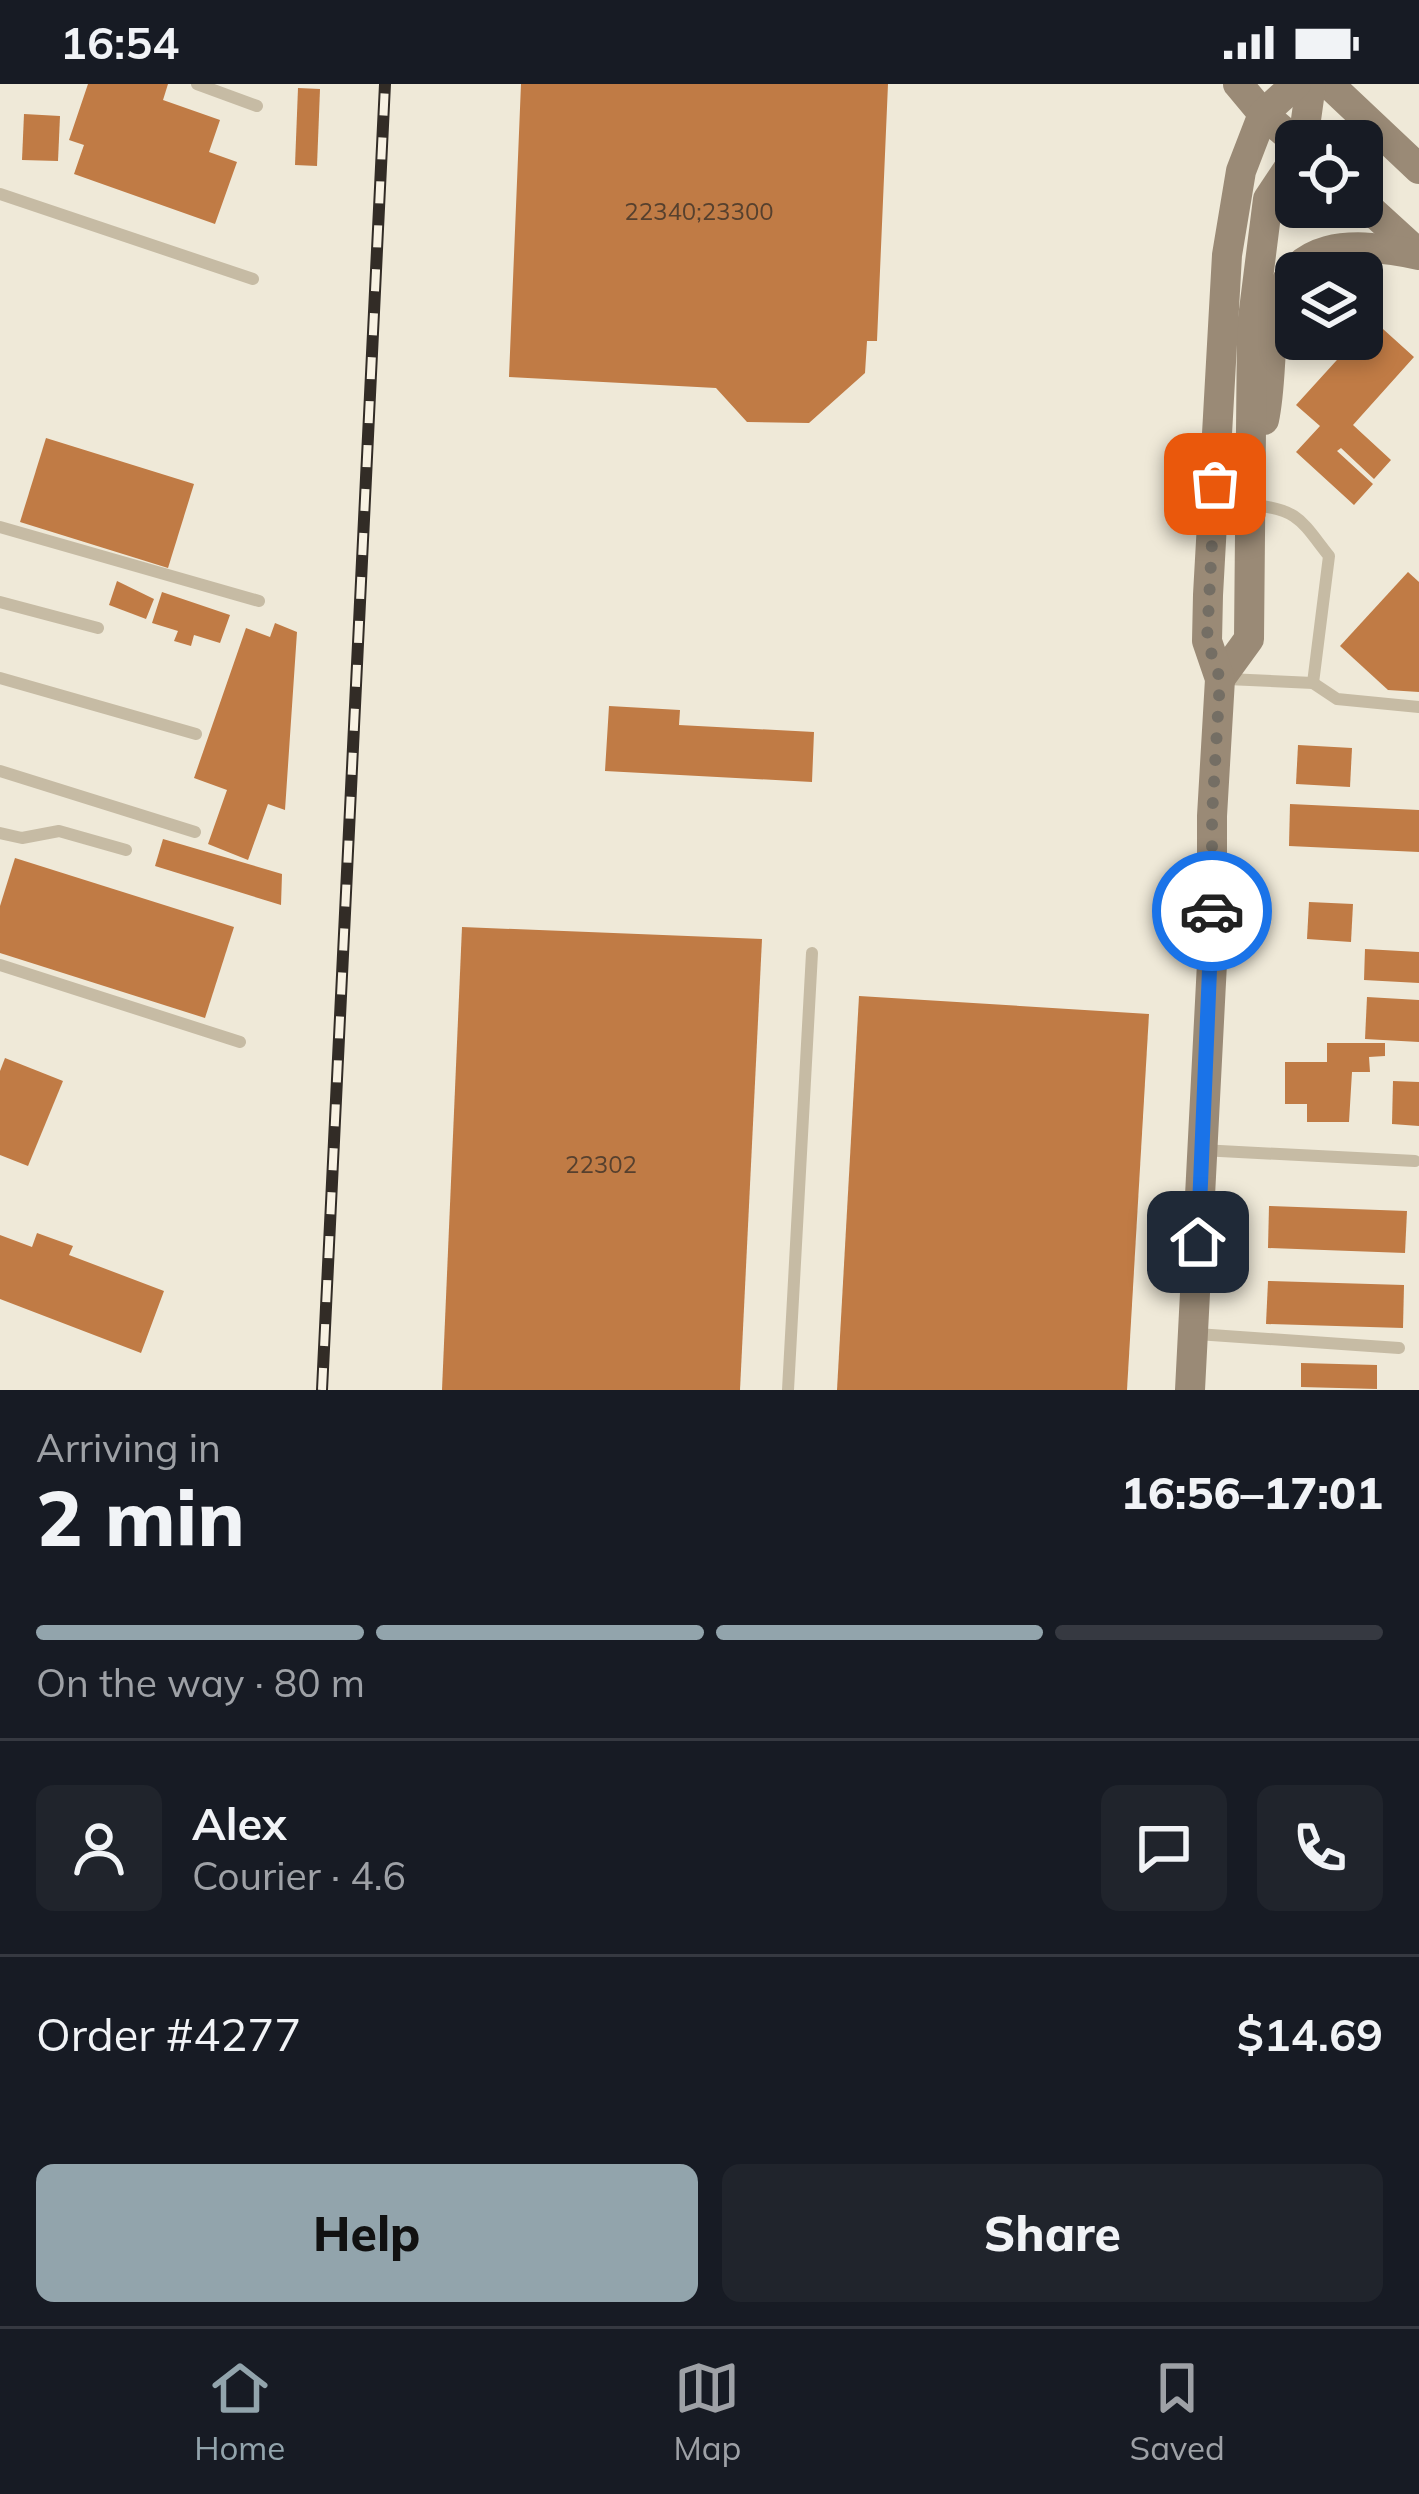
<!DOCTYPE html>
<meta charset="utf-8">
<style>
:root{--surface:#171b24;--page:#20242c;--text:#f1f3f6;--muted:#9ea1a6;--line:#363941;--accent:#92a4ac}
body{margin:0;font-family:Mulish,sans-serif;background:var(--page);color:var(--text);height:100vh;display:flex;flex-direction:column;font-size:45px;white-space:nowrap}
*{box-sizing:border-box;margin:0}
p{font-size:39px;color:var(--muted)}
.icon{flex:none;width:66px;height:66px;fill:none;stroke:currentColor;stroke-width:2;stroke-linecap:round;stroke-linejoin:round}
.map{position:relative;height:1306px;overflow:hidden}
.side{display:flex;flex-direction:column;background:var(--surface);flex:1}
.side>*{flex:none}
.controls{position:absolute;left:1275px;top:36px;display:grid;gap:24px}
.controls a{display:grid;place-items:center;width:108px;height:108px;border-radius:18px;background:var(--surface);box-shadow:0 6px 18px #0003;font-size:60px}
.pin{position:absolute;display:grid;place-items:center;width:102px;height:102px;color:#fff;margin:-51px;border-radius:24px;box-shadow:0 6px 18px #0006}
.courier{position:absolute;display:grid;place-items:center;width:120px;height:120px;margin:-60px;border:9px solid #1a73e8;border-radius:50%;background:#fff;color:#222;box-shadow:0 3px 15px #0007}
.head em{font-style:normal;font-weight:800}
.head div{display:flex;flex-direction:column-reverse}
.head{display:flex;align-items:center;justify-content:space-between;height:204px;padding:0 36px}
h1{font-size:78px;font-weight:800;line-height:90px}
.bar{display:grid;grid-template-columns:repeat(4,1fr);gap:18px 12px;align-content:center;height:144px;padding:0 36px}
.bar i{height:15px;border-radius:9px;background:var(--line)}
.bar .current{background:var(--accent)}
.bar p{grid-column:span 4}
.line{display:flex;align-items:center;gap:30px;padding:0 36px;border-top:3px solid var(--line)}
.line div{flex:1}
.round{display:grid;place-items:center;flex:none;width:126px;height:126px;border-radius:18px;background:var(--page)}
.button{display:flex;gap:24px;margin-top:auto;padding:24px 36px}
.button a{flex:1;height:138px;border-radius:18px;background:var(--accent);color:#111;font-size:48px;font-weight:800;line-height:138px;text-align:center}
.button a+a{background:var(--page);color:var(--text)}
.status{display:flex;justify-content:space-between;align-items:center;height:84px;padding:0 60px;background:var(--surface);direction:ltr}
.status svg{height:33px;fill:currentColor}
.dock{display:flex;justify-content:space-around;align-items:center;height:168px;border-top:3px solid var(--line);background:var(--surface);font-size:33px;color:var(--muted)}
.dock a{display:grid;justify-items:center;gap:6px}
.dock .current{color:var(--accent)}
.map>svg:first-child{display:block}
.building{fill:#c07b45}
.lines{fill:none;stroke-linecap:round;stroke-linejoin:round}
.lane{stroke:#c6bba4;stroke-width:12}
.secondary{stroke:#9a8a76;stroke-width:30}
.rail-casing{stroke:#322c26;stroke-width:12}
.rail{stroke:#f8f2e3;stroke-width:8;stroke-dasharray:22;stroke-linecap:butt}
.done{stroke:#746e64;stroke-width:12;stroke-dasharray:0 21.6}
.route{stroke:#1a73e8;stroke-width:15}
.labels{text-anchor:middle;stroke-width:12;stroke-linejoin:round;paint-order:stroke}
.number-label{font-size:24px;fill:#56402e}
</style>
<div class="status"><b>16:54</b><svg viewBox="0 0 49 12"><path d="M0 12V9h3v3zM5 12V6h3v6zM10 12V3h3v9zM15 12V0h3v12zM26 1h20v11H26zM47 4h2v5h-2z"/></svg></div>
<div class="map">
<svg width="1419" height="1306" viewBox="0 0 1419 1306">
<rect width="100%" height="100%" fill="#efe9d8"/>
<g class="building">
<path d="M88,0H168L163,16L220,36L209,68L237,78L215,140L74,90L84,61L69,56Z"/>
<path d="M521,0H888L877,257H867L865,289L809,339L747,338L716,304L509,293Z"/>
<path d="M298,4L320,5L317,82L295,81Z"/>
<path d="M24,30L60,32L58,77L22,76Z"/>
<path d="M1373,236L1414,273L1353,341L1391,376L1374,395L1341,364L1337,367L1373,400L1354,421L1296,368L1320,342L1296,321L1356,255H1362V248Z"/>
<path d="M46,354L194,400L168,484L20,438Z"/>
<path d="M1408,488L1419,498V608L1388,606L1340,562Z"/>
<path d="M117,497L154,515L146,535L109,521Z"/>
<path d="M162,508L230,531L220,559L194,551L191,562L174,557L178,547L152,539Z"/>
<path d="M275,539L297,548L285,726L268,720L248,776L208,760L227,706L194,694L246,544L270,553Z"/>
<path d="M609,622L680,626L679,641L814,648L812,698L605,687Z"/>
<path d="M1298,661L1352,664L1350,703L1296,700Z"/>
<path d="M1290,720L1419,726V768L1289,762Z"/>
<path d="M163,755L282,790L281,821L155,782Z"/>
<path d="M15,774L234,843L205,934L0,869V822Z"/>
<path d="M1309,818L1353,820L1351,858L1307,855Z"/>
<path d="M462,843L762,855L740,1306H442Z"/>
<path d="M1365,865L1419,868V899L1364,896Z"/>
<path d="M859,912L1149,930L1127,1306H837Z"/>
<path d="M1367,913L1419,916V958L1365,955Z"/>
<path d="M1327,959H1385V972L1369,973L1370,988H1352L1349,1038H1307V1020H1285V978H1327Z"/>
<path d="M5,974L63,997L28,1082L0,1071V987Z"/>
<path d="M1393,997L1419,998V1042L1392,1040Z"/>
<path d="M1269,1122L1407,1127L1405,1169L1268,1164Z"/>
<path d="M37,1149L73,1162L69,1171L164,1207L141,1269L0,1215V1151L32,1163Z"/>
<path d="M1268,1197L1404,1201L1403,1244L1266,1240Z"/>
<path d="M1301,1279L1377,1281V1305L1301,1303Z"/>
</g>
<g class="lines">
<g class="lane">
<path d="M197,0L257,22"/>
<path d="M0,110L253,195"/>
<path d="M1253,421C1299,425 1302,438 1329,472L1313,599"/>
<path d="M0,443L259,517"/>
<path d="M0,518L98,544"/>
<path d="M0,594L196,650"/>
<path d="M1227,595L1313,599L1337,615L1419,623"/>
<path d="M0,687L195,748"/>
<path d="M0,749L22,754L59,747L126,766"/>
<path d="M0,881L240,958"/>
<path d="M1201,1066L1415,1077"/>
<path d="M1197,1250L1399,1264"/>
<path d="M788,1306L812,869"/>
</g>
<g class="secondary">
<path d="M1238,0L1263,30L1296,58"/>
<path d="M1329,0L1419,85"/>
<path d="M1303,57L1311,0"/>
<path d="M1362,118L1419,170"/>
<path d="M1264,336C1271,303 1269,269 1274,235C1287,152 1355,158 1419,171"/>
<path d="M1220,595L1249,555L1252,242L1268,115L1296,73"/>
<path d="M1190,1306L1212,879V732L1220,595L1207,557L1208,511L1227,171L1241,87L1263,30L1296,0"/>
</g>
<g class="rail-casing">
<path id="rail" d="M322,1306L385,0"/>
</g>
<use href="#rail" class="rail"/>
</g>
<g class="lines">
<path class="done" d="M1212,827V732L1220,595L1207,556L1215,400"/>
<path class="route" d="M1198,1158L1212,827"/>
</g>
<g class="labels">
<g class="number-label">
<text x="699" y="136">22340;23300</text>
<text x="601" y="1089">22302</text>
</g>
</g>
</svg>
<div class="controls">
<a><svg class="icon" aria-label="locate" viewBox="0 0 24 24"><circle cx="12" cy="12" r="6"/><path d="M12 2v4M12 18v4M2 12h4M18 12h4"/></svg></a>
<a><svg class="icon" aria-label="layers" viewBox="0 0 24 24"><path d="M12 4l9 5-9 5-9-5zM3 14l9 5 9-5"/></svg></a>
</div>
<div class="pin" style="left:1215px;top:400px;background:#ea580c"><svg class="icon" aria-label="bag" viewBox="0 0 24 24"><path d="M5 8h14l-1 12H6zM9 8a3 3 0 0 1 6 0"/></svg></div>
<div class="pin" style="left:1198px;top:1158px;background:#1f2937"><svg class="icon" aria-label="home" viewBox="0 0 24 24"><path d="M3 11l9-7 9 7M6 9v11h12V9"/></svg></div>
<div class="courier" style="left:1212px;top:827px"><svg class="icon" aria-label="car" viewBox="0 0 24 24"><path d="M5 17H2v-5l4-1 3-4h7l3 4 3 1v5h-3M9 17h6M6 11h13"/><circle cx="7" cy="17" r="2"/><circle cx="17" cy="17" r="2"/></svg></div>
</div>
<section class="side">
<div class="head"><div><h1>2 min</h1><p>Arriving in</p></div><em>16:56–17:01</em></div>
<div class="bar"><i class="current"></i><i class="current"></i><i class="current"></i><i></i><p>On the way · 80 m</p></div>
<div class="line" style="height:216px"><a class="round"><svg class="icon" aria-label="person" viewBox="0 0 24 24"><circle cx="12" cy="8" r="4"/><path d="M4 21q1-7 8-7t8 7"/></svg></a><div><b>Alex</b><p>Courier · 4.6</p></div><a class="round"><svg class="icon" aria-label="chat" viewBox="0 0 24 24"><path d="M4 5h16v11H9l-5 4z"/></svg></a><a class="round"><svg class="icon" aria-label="phone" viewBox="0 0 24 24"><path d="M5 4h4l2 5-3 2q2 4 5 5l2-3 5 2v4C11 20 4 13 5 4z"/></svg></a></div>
<div class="line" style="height:156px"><div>Order #4277</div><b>$14.69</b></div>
<div class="button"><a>Help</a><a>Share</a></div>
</section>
<nav class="dock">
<a class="current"><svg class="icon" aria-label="home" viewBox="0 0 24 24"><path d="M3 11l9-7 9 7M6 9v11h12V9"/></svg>Home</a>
<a><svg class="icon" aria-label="map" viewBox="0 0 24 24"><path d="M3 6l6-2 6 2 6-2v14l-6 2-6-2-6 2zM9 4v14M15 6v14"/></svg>Map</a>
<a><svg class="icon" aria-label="saved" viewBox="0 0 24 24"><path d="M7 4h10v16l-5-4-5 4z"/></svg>Saved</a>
</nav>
